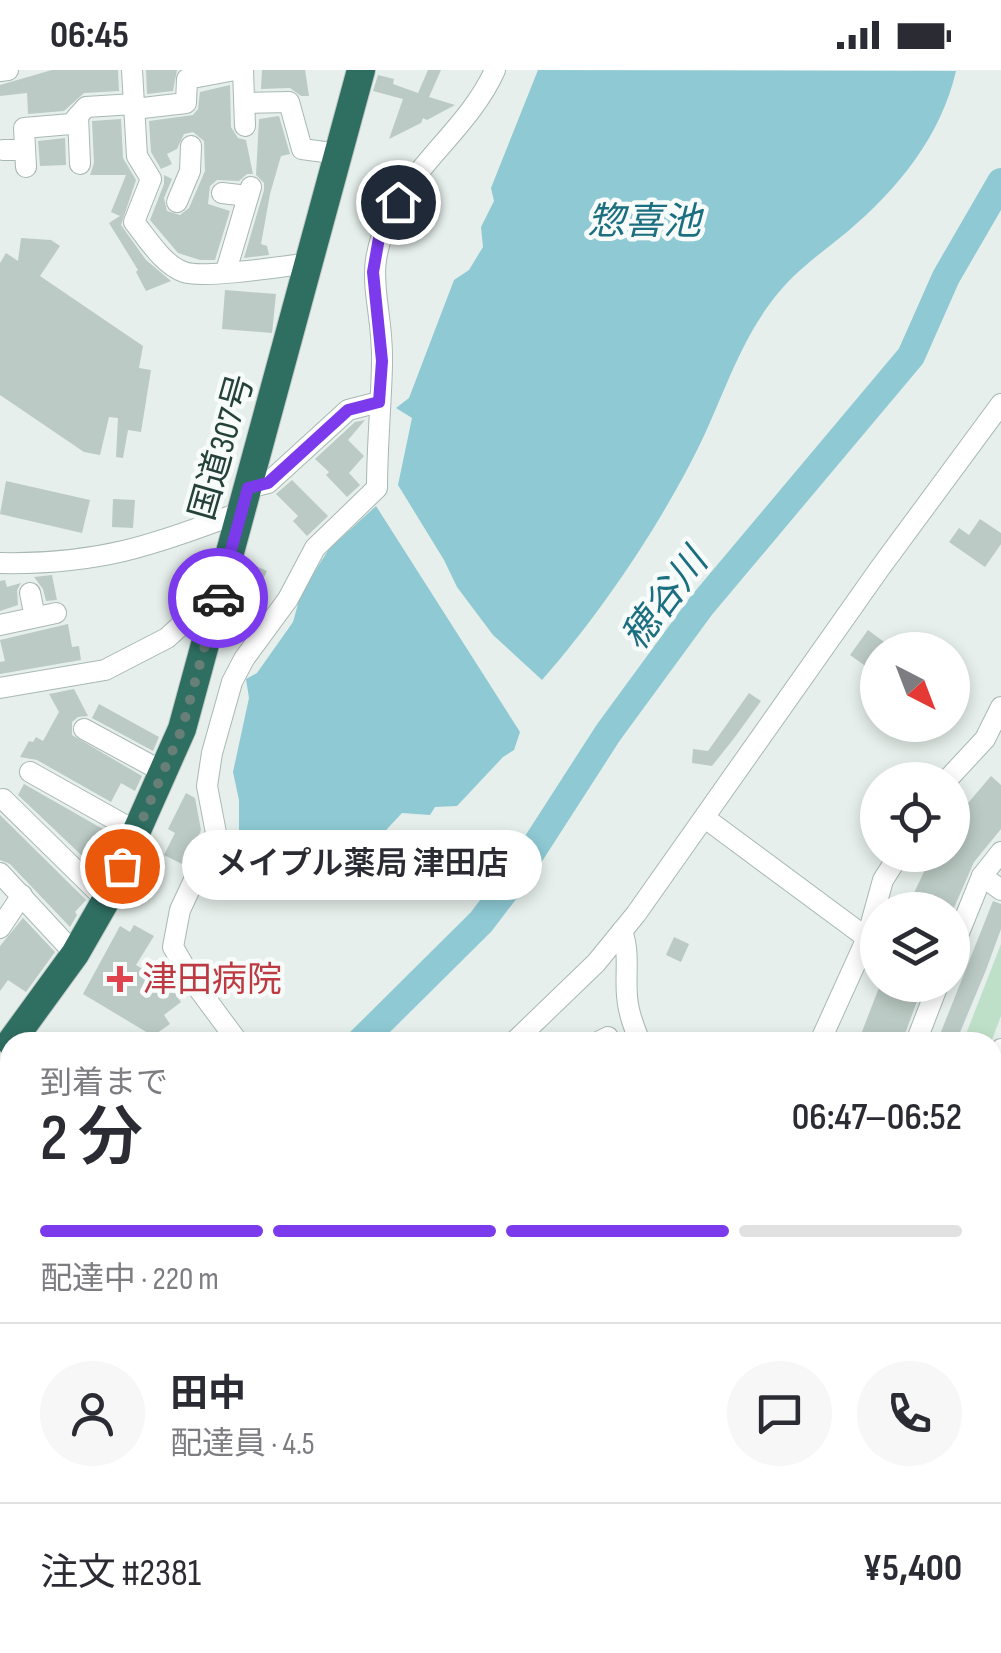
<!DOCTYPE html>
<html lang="ja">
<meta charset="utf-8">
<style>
:root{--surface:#fff;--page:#f7f7f7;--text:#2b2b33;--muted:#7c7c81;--line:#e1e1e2;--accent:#7c3aed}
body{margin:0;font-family:"Sofia Sans Condensed","Noto Sans JP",sans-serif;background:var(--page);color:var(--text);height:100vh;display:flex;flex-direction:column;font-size:38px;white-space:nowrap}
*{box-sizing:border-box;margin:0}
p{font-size:32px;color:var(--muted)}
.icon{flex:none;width:55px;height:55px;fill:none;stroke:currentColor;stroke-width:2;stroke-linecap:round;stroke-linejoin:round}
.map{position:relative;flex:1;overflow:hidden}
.panel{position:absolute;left:0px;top:962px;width:1002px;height:622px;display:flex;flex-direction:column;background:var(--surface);border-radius:30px 30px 0 0;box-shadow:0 5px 15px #0003}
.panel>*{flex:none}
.needle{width:65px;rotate:138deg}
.fabs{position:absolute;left:860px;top:562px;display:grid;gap:20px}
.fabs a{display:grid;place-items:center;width:110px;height:110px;border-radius:50%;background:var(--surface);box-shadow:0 5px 15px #0003;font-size:50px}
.pin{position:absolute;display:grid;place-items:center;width:85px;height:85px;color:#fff;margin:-42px;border:5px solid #fff;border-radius:50%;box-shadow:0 2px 10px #0007}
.courier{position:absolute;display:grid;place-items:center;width:100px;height:100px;margin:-50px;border:8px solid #7c3aed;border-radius:50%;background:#fff;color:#222;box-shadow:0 2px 12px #0007}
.bubble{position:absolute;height:70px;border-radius:35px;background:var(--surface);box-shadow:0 5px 15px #0003;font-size:32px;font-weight:600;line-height:70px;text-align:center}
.overview em{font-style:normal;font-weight:600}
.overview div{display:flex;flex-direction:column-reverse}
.overview{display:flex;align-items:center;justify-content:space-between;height:170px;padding:0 40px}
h1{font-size:65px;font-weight:600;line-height:75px}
.bar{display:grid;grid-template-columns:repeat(4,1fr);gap:15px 10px;align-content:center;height:120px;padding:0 40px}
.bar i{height:12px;border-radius:8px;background:var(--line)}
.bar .selected{background:var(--accent)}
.bar p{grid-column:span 4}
.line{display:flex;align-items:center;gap:25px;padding:0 40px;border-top:2px solid var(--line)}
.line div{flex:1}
.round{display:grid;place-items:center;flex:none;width:105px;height:105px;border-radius:52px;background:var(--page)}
.status{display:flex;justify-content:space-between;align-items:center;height:70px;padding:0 50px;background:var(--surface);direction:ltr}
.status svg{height:28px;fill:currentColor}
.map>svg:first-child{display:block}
.green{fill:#bfe0c8}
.water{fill:#8ec9d4}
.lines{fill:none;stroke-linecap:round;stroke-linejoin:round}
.river{stroke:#8ec9d4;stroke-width:28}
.building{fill:#bbcac4}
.minor-casing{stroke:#a8b8b2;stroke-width:22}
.highway-casing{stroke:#c2cac8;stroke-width:30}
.minor{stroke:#fff;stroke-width:20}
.highway{stroke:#2f6f62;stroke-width:28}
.minor-bridge-casing{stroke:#a8b8b2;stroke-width:22;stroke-linecap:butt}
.minor-bridge{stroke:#fff;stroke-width:20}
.done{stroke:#687f78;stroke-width:10;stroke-dasharray:0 18}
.route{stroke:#7c3aed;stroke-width:12}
.health-dot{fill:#e0444e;stroke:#f7fbf9;stroke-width:4}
.labels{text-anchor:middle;stroke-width:9;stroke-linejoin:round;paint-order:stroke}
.street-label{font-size:35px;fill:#24423a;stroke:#f7fbf9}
.health-label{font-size:35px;fill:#be3a42;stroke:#f7fbf9;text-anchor:start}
.water-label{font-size:38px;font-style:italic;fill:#1c6f80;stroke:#f7fbf9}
</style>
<div class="status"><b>06:45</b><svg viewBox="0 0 49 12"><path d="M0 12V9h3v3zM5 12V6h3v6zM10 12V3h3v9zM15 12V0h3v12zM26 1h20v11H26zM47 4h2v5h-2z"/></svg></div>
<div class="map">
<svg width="1001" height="1583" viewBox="0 0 1001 1583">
<rect width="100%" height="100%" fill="#e6efeb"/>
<g class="green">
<path d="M1001,874V946L991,972H963Z"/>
<path d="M244,1575H390L384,1583H230Z"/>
</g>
<g class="water">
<path d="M538,0L956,1C941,66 898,119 847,162C824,181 799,198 779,222C742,266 726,319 702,370C663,451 602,542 542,610L493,565L457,517L444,490L398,415L412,348L396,338L409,328L454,210L469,200L483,177L481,157L494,131L491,118Z"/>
<path d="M376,436L520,662L514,680L503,687L457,736L435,737L430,745L402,743L387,759L376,793L367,787H347L338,776L329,773L324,782L310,781L299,789L286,814L268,802L254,810L239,790V730L233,702L249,628L246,609L257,603L293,552L301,523L329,479Z"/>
</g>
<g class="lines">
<g class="river">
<path d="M360,972L481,852L516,806L608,663L701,536L911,286L946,207L1001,112"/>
<path d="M0,1216L10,1211"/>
</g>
</g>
<g class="building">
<path d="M52,0H118L119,21L84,23L64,41L28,44L27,23L0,26V15Z"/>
<path d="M146,0H177L173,21L147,24Z"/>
<path d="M262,0H305L309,26H301L290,18L261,19Z"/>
<path d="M428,0H441L429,27L455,35L427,50L423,48L421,53L389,69L403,29L373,21L378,5L394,9L393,14L418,23Z"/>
<path d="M230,15L231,57L238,68L246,70L253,104H247L239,111L217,110L210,116L208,134L230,141L215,190H200L178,183L150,150L164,114V105L172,109L164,128L167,141L180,145L189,138L205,101L204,71L193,62L184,64L177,79L167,84L172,94L161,99L151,82L149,51L193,45L198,39L200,22Z"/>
<path d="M279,46L290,84L281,86L270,124L261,174L267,176L269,185L244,188L264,120V113L256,105L259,49Z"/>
<path d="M121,49L123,88L136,110L121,155L146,190L171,211L146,221L136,202L138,200L109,153L120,146L111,142L126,105H90L94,93L92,51Z"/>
<path d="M65,68L66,95L40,96L38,71Z"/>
<path d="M21,168L51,170L60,176L40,206L143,276L139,298L151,300L141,362L128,360L123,388L116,387L118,348L109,347L100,385L84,382L0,325V193L6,183L18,191Z"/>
<path d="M225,220L276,224L272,263L222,259Z"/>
<path d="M365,350L348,370L364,386L349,403L360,415L347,427L326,405L329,402L315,389L355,352Z"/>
<path d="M292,410L328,446L307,466L293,451L298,446L276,424Z"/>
<path d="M6,411L90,430L82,463L0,444Z"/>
<path d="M113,429L135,430L133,458L112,457Z"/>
<path d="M980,449L1001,463V474L985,497L949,472L959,458L969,465Z"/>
<path d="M254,495L267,501L255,526L243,520Z"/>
<path d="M52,505L57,530L46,531L43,519L34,507Z"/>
<path d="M5,510L7,517L21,513L17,520L18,535L0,541V511Z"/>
<path d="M68,554L72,577L79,576L81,590L0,604V592L5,591L0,570Z"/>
<path d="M868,560L895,580H878V605L850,585Z"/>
<path d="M74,619L88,646L78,647L72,652V665L142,706L135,721L121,713L111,732L37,690L20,687L29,671L33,672L36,667L43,671L59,642L49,624Z"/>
<path d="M749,623L761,631L735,667L712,696L692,693L693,679L708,681Z"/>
<path d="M99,634L159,667L153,681L92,648Z"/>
<path d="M991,706L1001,715V759L974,792L953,840L929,837L928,840H909L912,827L932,785H952V752Z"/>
<path d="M24,714L115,766L95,798L18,725Z"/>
<path d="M186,723L195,728L201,760L186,796L164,785L175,763L168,759Z"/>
<path d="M0,745L86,830L75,842L77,845L70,857L10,794L0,790Z"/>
<path d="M993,831L1001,834V859L986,900L956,972H937Z"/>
<path d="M23,848L55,882L26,922L8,910L0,921V876Z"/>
<path d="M134,855L154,866L136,895L169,915L181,932L164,945L170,954L153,966L83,924L120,856L130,862Z"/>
<path d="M674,867L689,874L681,892L666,885Z"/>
<path d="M880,915H923L902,972L879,969L877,972H858Z"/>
</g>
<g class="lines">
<g class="minor-casing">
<g id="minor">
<path d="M132,0L137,86L151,109L134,152C147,168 163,195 184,202C202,209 287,196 310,193"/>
<path d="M243,0L245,56"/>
<path d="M0,1L8,0"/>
<path d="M246,33L289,32L302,79L339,84"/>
<path d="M134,39L186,33L187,9L235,0"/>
<path d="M78,46L80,94"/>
<path d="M3,80H25"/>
<path d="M26,97L24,58L71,54L86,37L134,34"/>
<path d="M222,123L248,126"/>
<path d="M177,132L190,101L191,76"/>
<path d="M226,201L251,117"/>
<path d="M248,418L268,413L348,340L379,332"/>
<path d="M0,493C96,495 153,476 241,442"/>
<path d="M30,523L35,547"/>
<path d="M0,555L56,543"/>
<path d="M0,618L105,600L167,568L189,548L211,551"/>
<path d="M84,659L165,703"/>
<path d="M30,702L137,762"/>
<path d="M947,710L985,669L1001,637"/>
<path d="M3,729L106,830"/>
<path d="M705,748L867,868"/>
<path d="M0,803L75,884"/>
<path d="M982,806L1001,820"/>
<path d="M0,858L22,825"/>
<path d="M622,861C630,883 625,903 627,926C628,942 634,957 640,972"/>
<path d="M952,880L982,806L1001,782"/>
<path d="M238,972L192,910L173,877L180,840L216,763L207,716L212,683L232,612L244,589L288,529L315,478L377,418C377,377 381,336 382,295C384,228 358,204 395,137C423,87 472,52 495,0"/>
<path d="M514,972L596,893L636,844L880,498L1001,334"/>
<path d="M598,972L608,967L610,972"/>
<path d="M822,972L823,965L867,868L883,810L899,785"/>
<path d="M916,972L938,915"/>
<path d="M992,1003L1001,979"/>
<path d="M992,1145L1001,1153"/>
<path d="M0,1167L10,1162"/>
<path d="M992,1193L1001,1187"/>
<path d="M0,1288L10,1284"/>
<path d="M992,1308L1001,1302"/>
<path d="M0,1309L10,1306"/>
<path d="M992,1365H1001"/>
<path d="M0,1492H10"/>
<path d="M527,1575L530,1583"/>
<path d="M622,1575L625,1583"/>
<path d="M722,1575L726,1583"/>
<path d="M886,1575L892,1583"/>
<path d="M937,1575L942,1583"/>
<path d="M218,1583L232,1575"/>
<path d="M447,1583L460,1577"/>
<path d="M646,1583L673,1575"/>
<path d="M855,1583L863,1575"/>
</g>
</g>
<g class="highway-casing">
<path id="highway" d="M11,972L75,884L106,830L182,659L361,0"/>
</g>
<use href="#minor" class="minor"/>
<use href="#highway" class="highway"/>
<g class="minor-bridge-casing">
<path id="minor-bridge" d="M0,1265H10"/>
</g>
<use href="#minor-bridge" class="minor-bridge"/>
</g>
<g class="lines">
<path class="done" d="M122,796L182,659L218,528"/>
<path class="route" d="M218,528L248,418L268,413L348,340L379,332L382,291L373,202L379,168L398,132"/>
</g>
<path class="health-dot" d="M115 894h10v10h10v10h-10v10h-10v-10h-10v-10h10z"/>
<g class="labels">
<g class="street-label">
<text transform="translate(221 377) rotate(-74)" y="12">国道307号</text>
</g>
<g class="health-label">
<text x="142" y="921">津田病院</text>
</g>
<g class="water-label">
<text x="644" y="164">惣喜池</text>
<text transform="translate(664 529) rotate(-53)" y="13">穂谷川</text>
</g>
</g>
</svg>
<div class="fabs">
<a><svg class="needle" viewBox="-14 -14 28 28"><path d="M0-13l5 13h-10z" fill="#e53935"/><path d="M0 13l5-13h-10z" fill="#7c7c81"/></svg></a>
<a><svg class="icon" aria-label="locate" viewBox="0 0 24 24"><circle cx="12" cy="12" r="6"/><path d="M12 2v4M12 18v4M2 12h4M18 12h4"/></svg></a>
<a><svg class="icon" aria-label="layers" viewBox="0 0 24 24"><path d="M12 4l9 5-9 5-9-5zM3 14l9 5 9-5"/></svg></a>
</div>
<div class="pin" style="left:122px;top:796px;background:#ea580c"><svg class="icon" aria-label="bag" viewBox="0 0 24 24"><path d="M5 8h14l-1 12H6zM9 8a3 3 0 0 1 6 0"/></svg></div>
<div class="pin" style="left:398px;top:132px;background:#1f2937"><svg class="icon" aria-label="home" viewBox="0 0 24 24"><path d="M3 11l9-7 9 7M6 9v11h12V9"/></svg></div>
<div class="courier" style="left:218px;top:528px"><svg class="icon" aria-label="car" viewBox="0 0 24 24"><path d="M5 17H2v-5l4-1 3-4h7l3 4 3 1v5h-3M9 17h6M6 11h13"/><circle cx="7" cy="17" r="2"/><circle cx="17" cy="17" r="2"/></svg></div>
<div class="bubble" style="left:182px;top:760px;width:360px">メイプル薬局 津田店</div>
<section class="panel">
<div class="overview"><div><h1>2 分</h1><p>到着まで</p></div><em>06:47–06:52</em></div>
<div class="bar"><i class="selected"></i><i class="selected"></i><i class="selected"></i><i></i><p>配達中 · 220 m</p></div>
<div class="line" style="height:180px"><a class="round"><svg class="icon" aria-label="person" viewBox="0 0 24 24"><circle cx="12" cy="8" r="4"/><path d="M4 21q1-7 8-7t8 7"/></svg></a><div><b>田中</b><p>配達員 · 4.5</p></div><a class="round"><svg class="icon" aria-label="chat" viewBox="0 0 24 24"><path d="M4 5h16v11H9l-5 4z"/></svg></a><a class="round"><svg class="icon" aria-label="phone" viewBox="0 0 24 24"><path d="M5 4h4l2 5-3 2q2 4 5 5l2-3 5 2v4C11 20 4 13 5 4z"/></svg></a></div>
<div class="line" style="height:130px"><div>注文 #2381</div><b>¥5,400</b></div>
</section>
</div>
